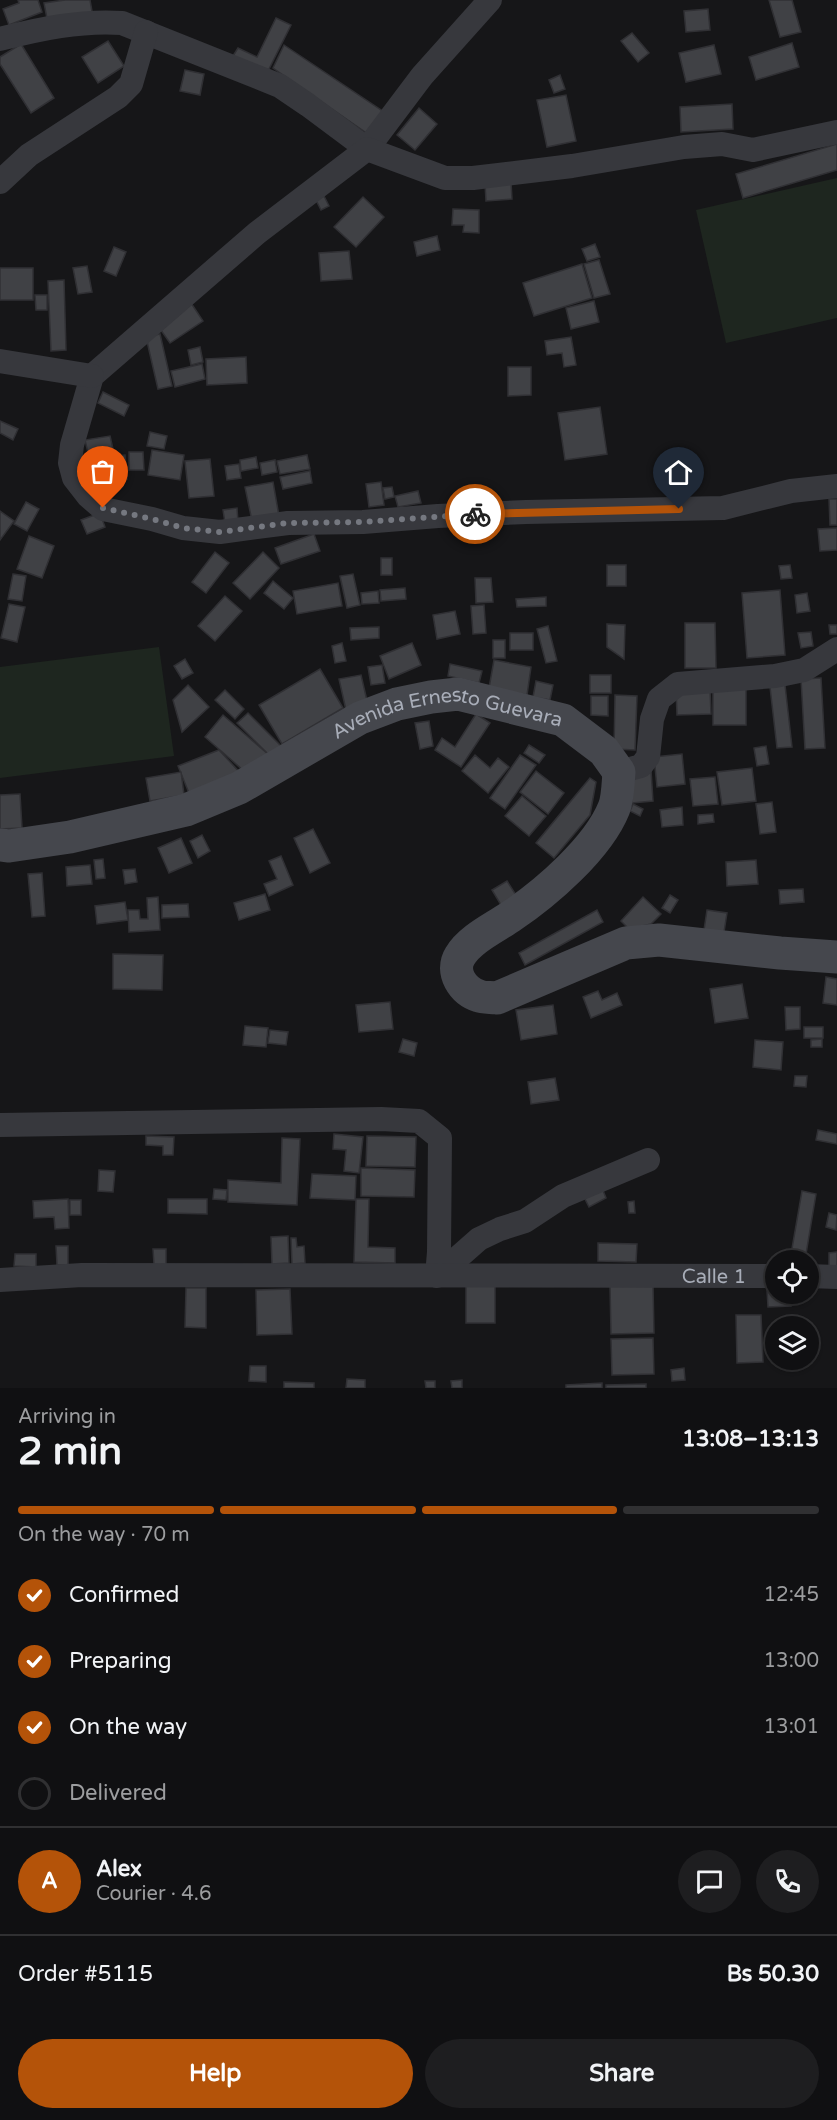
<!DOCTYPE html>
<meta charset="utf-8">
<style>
:root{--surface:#101012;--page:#1e1e20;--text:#f1f3f6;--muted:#9c9d9f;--line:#303032;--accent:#b45309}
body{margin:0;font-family:"Varela Round",sans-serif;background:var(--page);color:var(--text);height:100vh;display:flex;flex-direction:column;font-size:22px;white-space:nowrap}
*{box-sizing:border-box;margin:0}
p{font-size:20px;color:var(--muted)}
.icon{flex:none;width:33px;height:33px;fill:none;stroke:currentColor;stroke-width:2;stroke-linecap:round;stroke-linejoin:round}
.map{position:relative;height:1388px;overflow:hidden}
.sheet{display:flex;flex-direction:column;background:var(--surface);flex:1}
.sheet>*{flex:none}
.fabs{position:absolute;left:765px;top:1250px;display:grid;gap:12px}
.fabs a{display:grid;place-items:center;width:54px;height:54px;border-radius:50%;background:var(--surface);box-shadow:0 2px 4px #0004,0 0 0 2px var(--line);font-size:30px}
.pin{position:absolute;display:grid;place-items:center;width:51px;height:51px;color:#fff;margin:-62px -26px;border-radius:50% 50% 50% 0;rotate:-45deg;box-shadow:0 0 6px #0007}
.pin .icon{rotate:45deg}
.courier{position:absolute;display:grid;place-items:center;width:60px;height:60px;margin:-30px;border:4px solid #b45309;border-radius:50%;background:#fff;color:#222;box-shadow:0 2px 8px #0007}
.headline em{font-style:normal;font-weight:700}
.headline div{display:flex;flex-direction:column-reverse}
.headline{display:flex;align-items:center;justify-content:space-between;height:102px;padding:0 18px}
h1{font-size:39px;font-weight:700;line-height:45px}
.bar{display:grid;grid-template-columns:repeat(4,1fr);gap:9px 6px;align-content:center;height:72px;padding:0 18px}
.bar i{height:8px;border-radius:4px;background:var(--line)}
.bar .selected{background:var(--accent)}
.bar p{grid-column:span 4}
.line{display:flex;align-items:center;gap:15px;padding:0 18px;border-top:2px solid var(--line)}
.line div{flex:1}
.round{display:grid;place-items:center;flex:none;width:63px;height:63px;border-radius:32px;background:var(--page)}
ol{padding:0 18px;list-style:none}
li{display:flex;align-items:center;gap:18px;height:66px}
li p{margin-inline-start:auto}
li .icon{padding:6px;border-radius:50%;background:var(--accent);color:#fff;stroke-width:4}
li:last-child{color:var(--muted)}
li i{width:33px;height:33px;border:3px solid var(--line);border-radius:50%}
.primary-button{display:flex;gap:12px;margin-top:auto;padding:12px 18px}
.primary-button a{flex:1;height:69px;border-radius:36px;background:var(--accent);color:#fff;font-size:24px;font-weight:700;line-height:69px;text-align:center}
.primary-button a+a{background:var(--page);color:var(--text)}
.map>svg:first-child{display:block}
.green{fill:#1e261f}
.building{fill:#404145;stroke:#303034;stroke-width:1.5}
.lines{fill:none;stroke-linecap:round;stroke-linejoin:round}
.street{stroke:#37383d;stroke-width:24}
.secondary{stroke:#45474d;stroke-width:33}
.done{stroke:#757880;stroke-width:6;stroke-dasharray:0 10.8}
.route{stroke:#b45309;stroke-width:8}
.labels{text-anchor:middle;stroke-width:4.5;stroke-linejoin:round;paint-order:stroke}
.street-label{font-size:20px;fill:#a8adb8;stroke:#111113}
</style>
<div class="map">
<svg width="837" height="1388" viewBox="0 0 837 1388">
<rect width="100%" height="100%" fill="#161618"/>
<g class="green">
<path d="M837,178V318L726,343L696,210Z"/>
<path d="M159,647L174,756L0,778V667Z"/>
</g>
<g class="building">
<path d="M18,0H38L42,12L9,25L3,9L19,3Z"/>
<path d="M65,0H90L93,17L48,24L44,3Z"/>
<path d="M769,0H792L801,32L780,37Z"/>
<path d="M708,9L710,30L686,32L684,11Z"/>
<path d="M276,18L291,25L267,73L233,56L238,48L257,57Z"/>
<path d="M632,33L649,53L638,62L621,41Z"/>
<path d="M108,41L124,66L98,83L82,57Z"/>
<path d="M792,43L799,67L756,80L749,57Z"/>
<path d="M21,44L54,98L31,113L0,64V57Z"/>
<path d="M284,45L384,112L368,134L273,68Z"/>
<path d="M714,45L721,74L686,82L679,53Z"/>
<path d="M185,70L204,74L200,95L180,91Z"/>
<path d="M560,75L565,89L554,93L549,80Z"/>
<path d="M566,95L576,141L547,147L537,100Z"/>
<path d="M732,104L733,129L681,132L680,107Z"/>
<path d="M419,108L437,124L415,150L397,135Z"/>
<path d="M837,144V170L743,198L736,174Z"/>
<path d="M511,182L512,199L486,201L485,184Z"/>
<path d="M324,196L329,206L321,210L316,200Z"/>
<path d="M363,197L384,217L356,247L334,227Z"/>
<path d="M453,209L479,210V233L463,232L464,225H452Z"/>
<path d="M437,236L440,250L417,256L414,242Z"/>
<path d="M595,244L600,257L587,261L582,249Z"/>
<path d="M114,247L126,252L116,276L104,271Z"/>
<path d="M349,251L352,279L321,281L319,253Z"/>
<path d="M599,260L610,294L594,298L584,264Z"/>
<path d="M582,264L592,298L534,316L523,283Z"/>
<path d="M87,266L92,292L78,294L73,268Z"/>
<rect x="0" y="268" width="33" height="32"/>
<path d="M64,280L66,350L51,351L48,281Z"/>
<path d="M35,295H47V310H36Z"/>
<path d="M594,301L599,322L571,329L566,308Z"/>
<path d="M191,303L203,321L170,343L158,326Z"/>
<path d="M160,334L172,386L158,389L146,337Z"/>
<path d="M571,337L576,365L564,367L562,353L547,355L545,341Z"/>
<path d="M200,347L203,362L191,365L188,350Z"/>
<path d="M246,357L247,383L207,385L206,359Z"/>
<path d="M202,364L205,379L175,387L171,371Z"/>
<path d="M508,367H531V395L508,396Z"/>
<path d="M103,392L129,405L124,416L98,403Z"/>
<path d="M600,407L607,454L565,460L558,413Z"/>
<path d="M0,421L18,429L13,440L0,433Z"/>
<path d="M150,432L167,436L164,449L147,446Z"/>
<path d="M110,436L113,449L88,453L85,440Z"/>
<path d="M152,450L184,455L180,480L148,475Z"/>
<path d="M129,452H143L144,470H129Z"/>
<path d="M125,455L127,479L95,481L93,458Z"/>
<path d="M307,455L310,469L280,474L277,461Z"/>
<path d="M256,457L258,468L241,471L240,460Z"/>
<path d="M210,459L214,496L189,498L185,461Z"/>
<path d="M275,460L277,472L262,475L260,463Z"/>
<path d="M239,464L241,478L227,480L225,466Z"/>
<path d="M310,471L312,483L283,489L280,477Z"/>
<path d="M273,482L279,516L252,521L245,487Z"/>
<path d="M381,482L384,505L369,507L366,484Z"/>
<path d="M392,487L394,497L385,499L383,488Z"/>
<path d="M418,491L421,503L398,507L395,496Z"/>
<path d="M829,499H837V525H830Z"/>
<path d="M26,502L39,509L27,531L14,524Z"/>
<path d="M237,508L238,522L225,523L223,510Z"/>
<path d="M0,511L14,521L0,540Z"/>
<path d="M100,513L105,527L87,534L81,520Z"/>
<path d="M837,528V550L820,551L818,529Z"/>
<path d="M314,534L320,551L281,564L275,548Z"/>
<path d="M29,536L54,546L42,578L17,569Z"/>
<path d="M215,552L229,563L206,593L192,582Z"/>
<path d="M263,552L279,568L250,599L233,583Z"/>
<rect x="381" y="558" width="11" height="17"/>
<rect x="607" y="565" width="19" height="21"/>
<path d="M790,565L792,578L781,579L779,566Z"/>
<path d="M13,574L26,576L22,601L8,599Z"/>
<path d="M353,574L360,605L347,608L340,576Z"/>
<path d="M475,578H491L493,602L476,603Z"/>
<path d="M273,581L293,598L284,609L264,593Z"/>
<path d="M338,583L342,606L297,614L293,591Z"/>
<path d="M405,588L406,599L381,601L380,590Z"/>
<path d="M780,590L785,655L747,658L742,593Z"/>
<path d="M378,591L379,603L362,604L361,593Z"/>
<path d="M807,593L810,611L797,613L795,595Z"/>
<path d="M225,596L242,611L215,641L198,626Z"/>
<path d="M546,597V606L517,607L516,599Z"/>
<path d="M9,604L25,607L17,642L1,638Z"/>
<path d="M484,605L486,633L473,634L471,606Z"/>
<path d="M455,611L460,634L437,639L433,615Z"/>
<path d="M685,623H715L716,668H685Z"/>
<path d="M607,624L625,625L624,659L607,647Z"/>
<path d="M829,625H837V634H830Z"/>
<path d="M548,626L557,661L546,663L537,629Z"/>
<path d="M379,627V638L351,640L350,628Z"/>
<path d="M811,632L813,646L801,648L798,633Z"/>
<rect x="510" y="633" width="23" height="17"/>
<rect x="493" y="640" width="12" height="18"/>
<path d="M342,643L346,661L335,663L332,646Z"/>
<path d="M412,643L421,665L389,679L380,656Z"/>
<path d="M185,659L193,673L182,679L174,666Z"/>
<path d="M494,660L531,667L527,695L489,688Z"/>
<path d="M450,664L482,671L479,683L448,676Z"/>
<path d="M382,665L385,683L371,685L368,667Z"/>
<path d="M320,669L343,708L282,744L259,705Z"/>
<path d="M361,675L368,705L346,710L339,679Z"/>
<rect x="590" y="675" width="21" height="18"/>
<path d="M821,678L825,748L805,749L801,679Z"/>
<path d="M536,681L553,685L550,700L533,697Z"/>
<path d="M188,685L209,707L182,732L173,700Z"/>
<path d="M785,685L792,747L777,748L770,687Z"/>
<rect x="713" y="688" width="33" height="37"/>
<path d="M676,689H710L711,714L677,715Z"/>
<path d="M225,690L244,709L235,719L215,700Z"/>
<path d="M615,695L637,696L635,750L614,749Z"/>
<path d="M591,696H608V716L591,715Z"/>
<path d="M248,713L281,746L271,757L237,723Z"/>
<path d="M476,714L490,723L461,767L435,750L442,738L455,747Z"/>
<path d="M223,715L269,755L244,771L205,737Z"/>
<path d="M429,721L433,746L420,749L415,723Z"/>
<path d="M529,745L545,755L539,763L524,753Z"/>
<path d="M766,746L769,764L757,766L754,748Z"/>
<path d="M219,750L244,777L191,798L178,766Z"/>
<path d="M682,754L685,784L657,787L654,757Z"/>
<path d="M475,755L490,768L498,758L509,767L488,793L462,771Z"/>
<path d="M520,755L536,765L505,809L490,798Z"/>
<path d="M752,768L756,801L722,805L717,772Z"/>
<path d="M651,770L653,801L632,803L630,771Z"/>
<path d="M536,771L564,793L548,814L520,792Z"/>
<path d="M181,772L184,795L150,801L146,778Z"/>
<path d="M715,777L718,804L693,806L690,779Z"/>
<path d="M590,778L596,782L590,815L554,858L536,843Z"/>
<path d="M20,794L22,828L0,829V795Z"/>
<path d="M522,796L546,816L529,836L505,816Z"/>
<path d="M772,802L776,832L760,834L756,804Z"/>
<path d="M633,804L643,809L640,816L630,811Z"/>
<path d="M682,807L683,825L662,827L660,810Z"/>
<path d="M713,814L714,822L698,824V815Z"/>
<path d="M313,829L330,863L310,873L294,838Z"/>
<path d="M202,835L210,851L198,858L190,841Z"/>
<path d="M181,838L192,863L169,873L158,848Z"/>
<path d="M281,856L293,885L269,896L264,884L277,879L269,861Z"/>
<path d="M103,859L105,878L96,879L94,860Z"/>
<path d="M756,860L758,884L727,886L726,862Z"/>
<path d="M90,865L92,884L67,886L66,867Z"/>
<path d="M135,869L137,882L125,884L123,870Z"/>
<path d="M42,873L45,916L32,917L28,874Z"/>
<path d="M507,881L516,895L501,905L492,890Z"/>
<path d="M803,889L804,902L780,904L779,890Z"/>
<path d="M265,894L270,910L239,920L234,903Z"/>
<path d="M670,895L678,900L670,913L662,908Z"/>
<path d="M158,897L160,930L129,932L128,910H139L140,919H148L147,898Z"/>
<path d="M643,897L661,914L651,924L629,929L621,921Z"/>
<path d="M125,902L128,920L97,924L95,906Z"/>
<path d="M188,904L189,917L162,918V905Z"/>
<path d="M597,910L603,922L525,965L519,953Z"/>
<path d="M707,910L727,913L724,932L704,930Z"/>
<path d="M113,954L163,955L162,990L113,989Z"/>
<path d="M826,977L837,979V1005L823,1003Z"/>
<path d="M742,984L748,1018L715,1023L710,989Z"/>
<path d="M598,991L602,1000L617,993L622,1005L591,1018L583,997Z"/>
<path d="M390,1002L393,1029L359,1032L356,1005Z"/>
<path d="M553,1005L557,1034L521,1040L516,1010Z"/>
<path d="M785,1007H800V1029L786,1030Z"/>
<path d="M245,1026L268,1028L266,1047L243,1045Z"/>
<rect x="804" y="1027" width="19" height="11"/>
<path d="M270,1030L288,1032L286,1045L268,1043Z"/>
<path d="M403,1039L417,1043L414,1056L399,1052Z"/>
<path d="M822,1039V1047H811V1040Z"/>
<path d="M755,1040L783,1042L781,1070L753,1067Z"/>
<path d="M795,1076H807L806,1087L794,1086Z"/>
<path d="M555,1078L559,1100L531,1104L528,1082Z"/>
<path d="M818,1130L837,1134V1144L816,1140Z"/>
<path d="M334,1134L363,1137L359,1173L344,1171L346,1150L333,1149Z"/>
<path d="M146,1136L174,1137L173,1155H163V1146L146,1145Z"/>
<path d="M367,1136L416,1137L415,1167L366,1166Z"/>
<path d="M282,1138L300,1139L297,1205L228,1202V1180L281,1183Z"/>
<path d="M361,1168L415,1170L414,1197L361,1196Z"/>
<path d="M99,1170L115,1171L113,1192L98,1191Z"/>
<path d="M312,1174L356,1176L355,1200L310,1198Z"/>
<path d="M602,1188L606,1198L589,1207L584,1197Z"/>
<path d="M214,1189L227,1190L226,1200L213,1199Z"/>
<path d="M802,1191L816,1194L805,1260H790Z"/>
<path d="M68,1199L69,1228L55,1229L54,1217L34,1218L33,1201Z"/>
<path d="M168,1199H207V1214L168,1213Z"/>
<path d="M356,1199H369L368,1247L395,1248V1263L354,1262Z"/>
<rect x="70" y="1200" width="11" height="15"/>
<path d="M634,1201L635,1213H629L628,1202Z"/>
<path d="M829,1213L837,1215L836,1230L826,1227Z"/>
<path d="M288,1236L289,1263L272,1264L271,1237Z"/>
<path d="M291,1238H296L297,1247L304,1246L305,1263L292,1264Z"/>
<path d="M598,1243L637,1244L636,1262L598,1261Z"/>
<path d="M56,1246H68V1265H57Z"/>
<path d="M153,1249H166V1265H154Z"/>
<path d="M837,1252V1267H829V1253Z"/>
<path d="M15,1254H36V1267L14,1266Z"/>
<rect x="466" y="1283" width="29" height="40"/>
<path d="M653,1285L654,1333L611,1334L610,1286Z"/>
<path d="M186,1288H206V1328L185,1327Z"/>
<path d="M290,1289L292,1334L257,1335L256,1290Z"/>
<path d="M776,1289V1293H790L791,1306L768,1307L767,1290Z"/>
<path d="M736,1315H761L763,1362L737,1363Z"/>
<path d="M653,1338L654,1374L612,1375L611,1339Z"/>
<path d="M250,1366H266V1382L249,1381Z"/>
<path d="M684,1368L685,1380L672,1381L671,1370Z"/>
<path d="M347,1379L365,1380V1388H346Z"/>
<path d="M462,1380V1388H452L451,1381Z"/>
<path d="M425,1381H435V1388H426Z"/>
<path d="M284,1382L314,1383V1388H284Z"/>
<path d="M602,1383V1388H566V1385Z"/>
<path d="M646,1384V1388H606V1385Z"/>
</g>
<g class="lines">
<g class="street">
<path d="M0,39C39,29 81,20 122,23L280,86L308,105L367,149L422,76L490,0"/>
<path d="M837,132L753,150L722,144L684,147L572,166L473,178H445L367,149L257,233L92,376L72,445L70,463L74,478L88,496L103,509L152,519L183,528L220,532L288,523L363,522L438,516L526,512L723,508L791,491L837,486"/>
<path d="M0,182L29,155L118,97L131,84L146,32"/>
<path d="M0,361L92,376"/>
<path d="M619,772L641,766L648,757L652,719L659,699L678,684L775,676L804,670L837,649"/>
<path d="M0,1125L381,1119L419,1121L440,1138L439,1252L437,1276L479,1239L500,1229L525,1221L563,1196L648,1160"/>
<path d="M808,1276L837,1277"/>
<path id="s1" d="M0,1280L82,1275L776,1276"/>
</g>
<path class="secondary" id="s2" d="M0,845L9,846L70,837L186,810L239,788L360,718L397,704L431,697L458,694L563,720L604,751L619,772C618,783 618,798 614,808C598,848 546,893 510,917C494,928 470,939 460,956C450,972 463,991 479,996C484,998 491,997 497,998L626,943L659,940L780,953L837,957"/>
</g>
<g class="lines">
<path class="done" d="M103,508L152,519L183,528L220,532L288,523L363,522L475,514"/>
<path class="route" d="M475,514L679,509"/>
</g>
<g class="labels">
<g class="street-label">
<text dy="7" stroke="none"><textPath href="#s2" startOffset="476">Avenida Ernesto Guevara</textPath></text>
<text dy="7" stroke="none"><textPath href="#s1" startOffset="714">Calle 1</textPath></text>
</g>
</g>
</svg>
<div class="fabs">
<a><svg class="icon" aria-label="locate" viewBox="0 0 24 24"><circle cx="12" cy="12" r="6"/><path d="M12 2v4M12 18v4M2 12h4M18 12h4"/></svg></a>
<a><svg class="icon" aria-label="layers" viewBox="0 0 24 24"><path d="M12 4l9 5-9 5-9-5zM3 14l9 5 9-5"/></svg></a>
</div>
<div class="pin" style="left:103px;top:508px;background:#ea580c"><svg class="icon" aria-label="bag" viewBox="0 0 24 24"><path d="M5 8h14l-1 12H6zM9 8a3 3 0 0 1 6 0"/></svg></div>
<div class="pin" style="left:679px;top:509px;background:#1f2937"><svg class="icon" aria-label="home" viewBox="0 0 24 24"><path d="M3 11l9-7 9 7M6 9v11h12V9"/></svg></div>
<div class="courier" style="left:475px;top:514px"><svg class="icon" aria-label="bike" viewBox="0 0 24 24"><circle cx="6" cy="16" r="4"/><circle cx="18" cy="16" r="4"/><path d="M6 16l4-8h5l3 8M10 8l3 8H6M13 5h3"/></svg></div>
</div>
<section class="sheet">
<div class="headline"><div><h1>2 min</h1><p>Arriving in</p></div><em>13:08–13:13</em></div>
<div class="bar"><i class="selected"></i><i class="selected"></i><i class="selected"></i><i></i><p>On the way · 70 m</p></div>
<ol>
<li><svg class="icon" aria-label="check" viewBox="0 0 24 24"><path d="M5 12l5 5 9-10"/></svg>Confirmed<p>12:45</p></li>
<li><svg class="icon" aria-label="check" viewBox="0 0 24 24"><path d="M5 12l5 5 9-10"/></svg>Preparing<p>13:00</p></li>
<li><svg class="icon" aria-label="check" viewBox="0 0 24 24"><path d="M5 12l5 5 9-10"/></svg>On the way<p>13:01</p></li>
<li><i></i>Delivered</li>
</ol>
<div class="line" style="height:108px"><b class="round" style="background:var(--accent);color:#fff">A</b><div><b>Alex</b><p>Courier · 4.6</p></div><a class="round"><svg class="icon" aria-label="chat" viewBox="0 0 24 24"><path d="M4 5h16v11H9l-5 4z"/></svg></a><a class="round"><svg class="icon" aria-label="phone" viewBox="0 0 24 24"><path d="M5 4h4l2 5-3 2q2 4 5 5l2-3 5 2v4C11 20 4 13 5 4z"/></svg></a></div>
<div class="line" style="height:78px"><div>Order #5115</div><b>Bs 50.30</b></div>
<div class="primary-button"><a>Help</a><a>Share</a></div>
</section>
